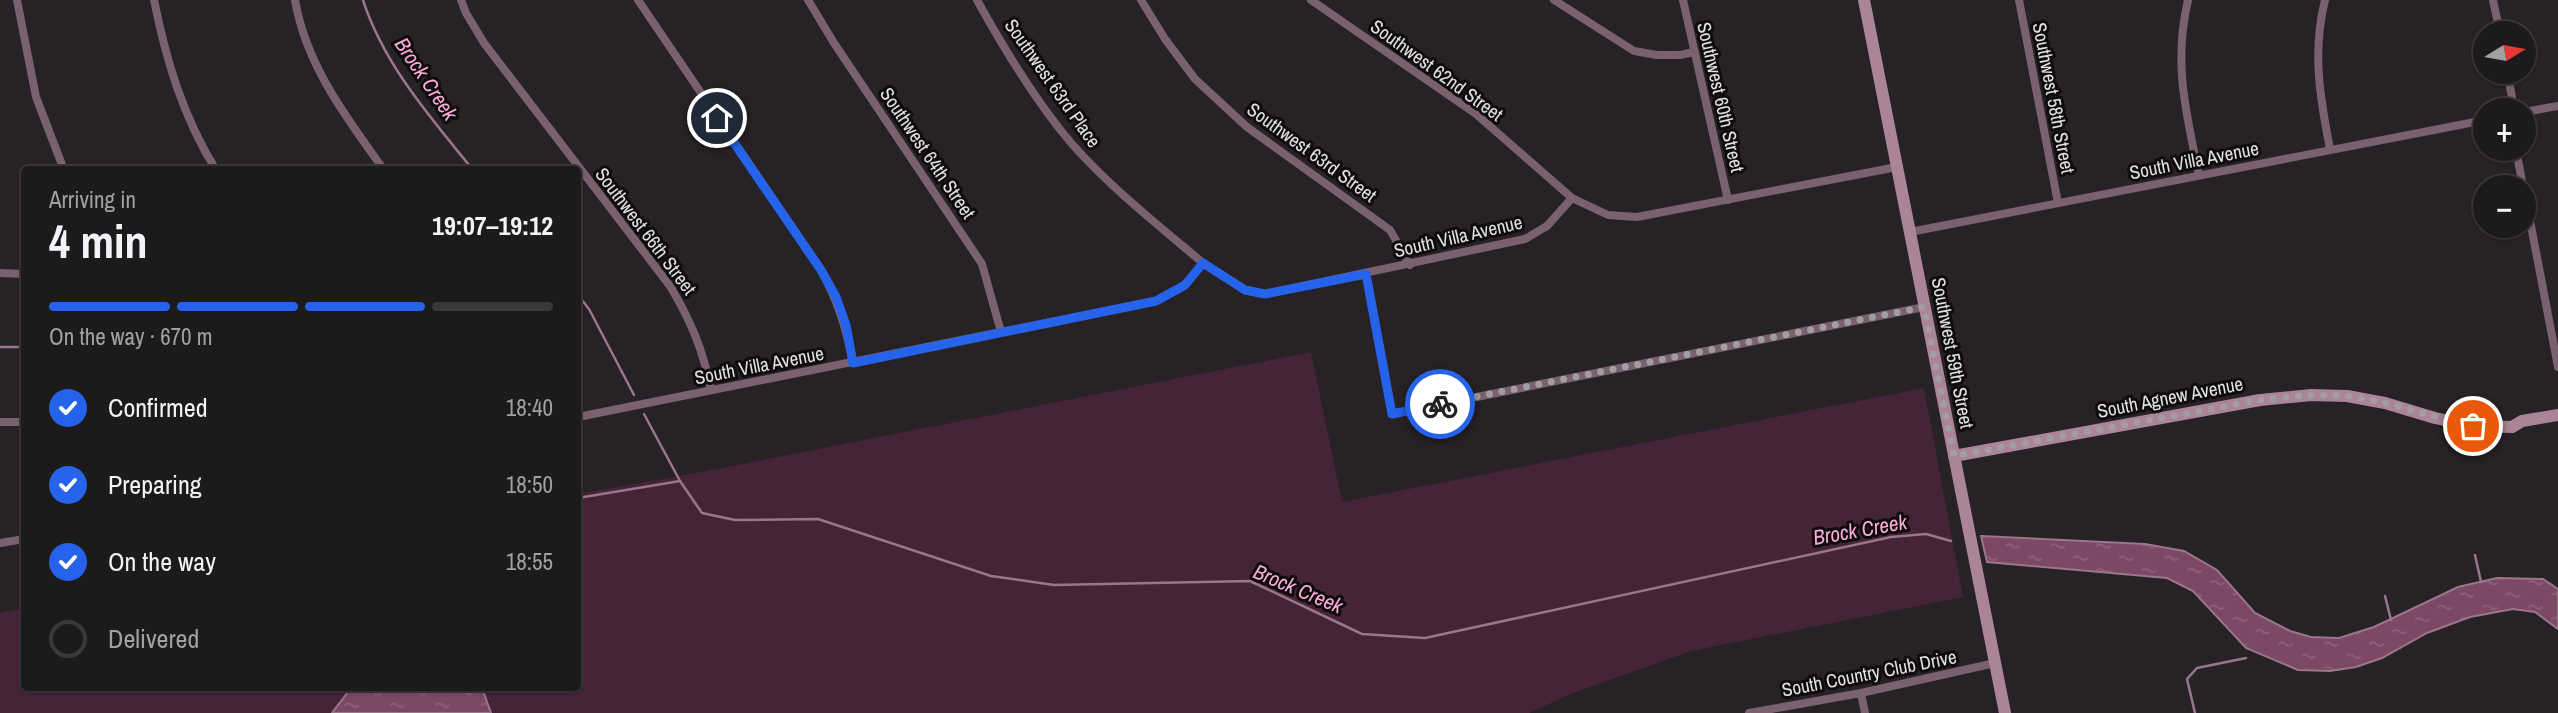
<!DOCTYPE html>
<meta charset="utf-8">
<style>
:root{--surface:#1d1a1c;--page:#2a2729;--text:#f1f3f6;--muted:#a0a1a3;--line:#3b383b;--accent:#2563eb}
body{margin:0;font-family:"Archivo Narrow",sans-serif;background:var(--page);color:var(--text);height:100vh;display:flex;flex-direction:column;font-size:26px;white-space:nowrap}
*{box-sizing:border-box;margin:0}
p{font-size:23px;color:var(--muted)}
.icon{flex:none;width:38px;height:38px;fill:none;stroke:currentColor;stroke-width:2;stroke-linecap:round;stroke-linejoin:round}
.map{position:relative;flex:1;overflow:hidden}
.panel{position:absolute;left:21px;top:166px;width:560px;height:525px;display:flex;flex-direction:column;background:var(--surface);border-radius:7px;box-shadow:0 2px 5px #0004,0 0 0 2px var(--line)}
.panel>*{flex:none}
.needle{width:46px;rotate:79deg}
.controls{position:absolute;left:2473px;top:21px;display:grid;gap:14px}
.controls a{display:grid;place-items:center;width:63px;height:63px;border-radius:50%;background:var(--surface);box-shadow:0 2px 5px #0004,0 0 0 2px var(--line);font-size:35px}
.pin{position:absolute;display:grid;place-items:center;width:60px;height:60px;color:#fff;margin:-30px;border:4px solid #fff;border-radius:50%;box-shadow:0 2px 7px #0007}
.courier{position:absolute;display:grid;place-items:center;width:70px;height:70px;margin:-35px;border:5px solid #2563eb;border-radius:50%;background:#fff;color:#222;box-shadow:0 2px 9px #0007}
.headline em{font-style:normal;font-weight:800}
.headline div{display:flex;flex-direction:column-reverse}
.headline{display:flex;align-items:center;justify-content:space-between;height:119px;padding:0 28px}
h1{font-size:46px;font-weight:800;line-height:52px}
.bar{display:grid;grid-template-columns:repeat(4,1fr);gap:10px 7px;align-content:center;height:84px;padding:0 28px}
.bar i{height:9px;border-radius:5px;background:var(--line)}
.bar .on{background:var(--accent)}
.bar p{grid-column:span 4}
ol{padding:0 28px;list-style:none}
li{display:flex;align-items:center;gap:21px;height:77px}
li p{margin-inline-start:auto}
li .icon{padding:7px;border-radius:50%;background:var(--accent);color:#fff;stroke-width:4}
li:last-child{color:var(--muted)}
li i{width:38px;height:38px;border:4px solid var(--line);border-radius:50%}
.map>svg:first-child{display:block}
.green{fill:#452437}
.water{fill:url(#water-ripples);stroke:#9b768b;stroke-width:2}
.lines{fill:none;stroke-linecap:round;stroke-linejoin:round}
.stream{stroke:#9b768b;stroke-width:2.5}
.street{stroke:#7a616e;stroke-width:8}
.secondary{stroke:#ab8498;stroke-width:12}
.done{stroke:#a29ea0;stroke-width:7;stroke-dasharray:0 12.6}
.route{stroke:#2563eb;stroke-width:9}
.labels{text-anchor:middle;stroke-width:6;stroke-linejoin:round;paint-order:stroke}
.street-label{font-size:19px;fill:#e4e1e3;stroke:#0e0c0d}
.water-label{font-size:21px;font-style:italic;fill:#feacd9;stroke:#0e0c0d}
</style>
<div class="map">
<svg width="2558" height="713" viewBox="0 0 2558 713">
<defs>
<pattern id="water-ripples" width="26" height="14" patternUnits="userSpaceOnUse" patternTransform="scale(1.75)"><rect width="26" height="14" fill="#7c4865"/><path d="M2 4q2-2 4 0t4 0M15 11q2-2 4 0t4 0" fill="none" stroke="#8e627b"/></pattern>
</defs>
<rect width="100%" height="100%" fill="#272225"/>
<path class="green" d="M1311,352L1342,502L1924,388L1963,597L1691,651L1573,693L1529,713H0V613L24,608V688H578V494L691,474Z"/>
<g class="water">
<path d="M1981,536L2145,544L2184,551L2217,570L2255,613L2290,631L2311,637L2339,638L2374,627L2458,587L2497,578L2543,579L2558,589V629L2535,612L2513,609L2470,617L2427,633L2382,658L2356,667L2330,671L2298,670L2246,648L2193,591L2167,578L1987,562Z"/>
<path d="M351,688H482L491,713H332Z"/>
</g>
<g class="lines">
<g class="stream">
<path d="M363,0C384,65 431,118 473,170"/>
<path d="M578,295L589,309L634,395"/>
<path d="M0,347H24"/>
<path d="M644,414L680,481L702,513L735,520L818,519L991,576L1054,585L1250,581L1362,634L1425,638L1891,537L1926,534L1951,541"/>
<path d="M578,498L680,481"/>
<path d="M2475,555L2481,582"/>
<path d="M2385,596L2391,620"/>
<path d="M2195,713L2187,679L2197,668L2246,658"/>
</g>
<g class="street">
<path d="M17,0L36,97L64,170"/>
<path d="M154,0C166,60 183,117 216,170"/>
<path d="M295,0C306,65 346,117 384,170"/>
<path d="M461,0L466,13L484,43L670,286C692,323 702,348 711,389"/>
<path d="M638,0L821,270C838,301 847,329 853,363"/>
<path d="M808,0L834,43L982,264L1001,332"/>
<path d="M977,0C1003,47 1037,103 1072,144C1111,188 1158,225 1203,263"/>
<path d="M1141,0L1165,39L1195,79L1247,127L1390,230L1410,265"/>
<path d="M1311,0L1476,114L1572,198"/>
<path d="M1554,0L1634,51L1657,55H1680L1694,52"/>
<path d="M1683,0L1728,200"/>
<path d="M2019,0L2058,203"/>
<path d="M2188,0C2173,64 2186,112 2199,175"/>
<path d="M2325,0C2312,52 2320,98 2330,149"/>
<path d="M2493,0L2500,33"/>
<path d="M2507,72L2512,97V110"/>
<path d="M2524,112L2558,106"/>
<path d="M2516,149L2523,187"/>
<path d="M2524,189L2558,367"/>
<path d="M1910,232L2485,120"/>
<path d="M0,273L24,274"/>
<path d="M1366,274L1392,414L1924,307"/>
<path d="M578,417L1156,301L1185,285L1203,263L1245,290L1265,294L1525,239L1547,226L1572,198L1608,215L1637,217L1897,167"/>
<path d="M0,422H24"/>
<path d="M0,543L24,539"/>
<path d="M1861,693L1865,713"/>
<path d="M1749,713L1861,693L1995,663"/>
</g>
<g class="secondary">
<path d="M1864,0L2005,713"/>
<path d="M1954,456L2260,400L2311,395L2347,396L2385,403L2435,418L2473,426L2512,427L2522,421L2558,415"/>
</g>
</g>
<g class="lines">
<path class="done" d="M1440,404L1924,307L1954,456L2260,400C2289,397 2318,393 2347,396C2390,401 2431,417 2473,426"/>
<path class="route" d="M717,118L821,270L836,297L846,325L853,363L1156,301L1185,285L1203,263L1245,290L1265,294L1366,274L1392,414L1440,404"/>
</g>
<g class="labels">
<g class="street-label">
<text transform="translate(1437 70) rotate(36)" y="7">Southwest 62nd Street</text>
<text transform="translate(1053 83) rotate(55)" y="7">Southwest 63rd Place</text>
<text transform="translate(1721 97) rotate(77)" y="7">Southwest 60th Street</text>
<text transform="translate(2054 98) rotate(79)" y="7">Southwest 58th Street</text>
<text transform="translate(1312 152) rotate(36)" y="7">Southwest 63rd Street</text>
<text transform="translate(928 153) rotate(56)" y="7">Southwest 64th Street</text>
<text transform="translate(2194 160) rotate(-11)" y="7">South Villa Avenue</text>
<text transform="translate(646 231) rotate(53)" y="7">Southwest 66th Street</text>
<text transform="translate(1458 236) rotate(-13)" y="7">South Villa Avenue</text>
<text transform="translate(1953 353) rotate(79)" y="7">Southwest 59th Street</text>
<text transform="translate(759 365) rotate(-11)" y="7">South Villa Avenue</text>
<text transform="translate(2170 397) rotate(-11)" y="7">South Agnew Avenue</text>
<text transform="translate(1869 673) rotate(-11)" y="7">South Country Club Drive</text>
</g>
<g class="water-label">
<text transform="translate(426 79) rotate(56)" y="7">Brock Creek</text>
<text transform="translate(1860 530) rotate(-10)" y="7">Brock Creek</text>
<text transform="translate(1298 589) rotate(23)" y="7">Brock Creek</text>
</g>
</g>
</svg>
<div class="controls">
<a><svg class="needle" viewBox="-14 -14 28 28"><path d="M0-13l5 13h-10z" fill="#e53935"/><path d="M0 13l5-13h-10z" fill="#a0a1a3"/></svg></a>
<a>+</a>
<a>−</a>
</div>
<div class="pin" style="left:2473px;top:426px;background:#ea580c"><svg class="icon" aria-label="bag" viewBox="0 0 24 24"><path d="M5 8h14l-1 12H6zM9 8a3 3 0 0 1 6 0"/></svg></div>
<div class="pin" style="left:717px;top:118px;background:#1f2937"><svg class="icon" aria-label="home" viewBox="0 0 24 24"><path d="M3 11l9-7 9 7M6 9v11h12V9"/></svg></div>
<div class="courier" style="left:1440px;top:404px"><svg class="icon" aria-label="bike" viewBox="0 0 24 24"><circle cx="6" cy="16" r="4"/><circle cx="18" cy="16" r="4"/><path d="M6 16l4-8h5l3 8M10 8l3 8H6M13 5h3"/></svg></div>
<section class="panel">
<div class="headline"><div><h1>4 min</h1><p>Arriving in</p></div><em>19:07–19:12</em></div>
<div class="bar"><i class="on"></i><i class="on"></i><i class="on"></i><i></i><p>On the way · 670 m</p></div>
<ol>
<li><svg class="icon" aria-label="check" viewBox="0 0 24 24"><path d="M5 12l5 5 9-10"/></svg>Confirmed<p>18:40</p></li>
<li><svg class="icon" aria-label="check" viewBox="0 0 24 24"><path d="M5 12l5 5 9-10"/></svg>Preparing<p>18:50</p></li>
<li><svg class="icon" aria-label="check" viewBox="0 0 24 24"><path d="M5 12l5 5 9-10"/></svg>On the way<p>18:55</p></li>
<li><i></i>Delivered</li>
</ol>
</section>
</div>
